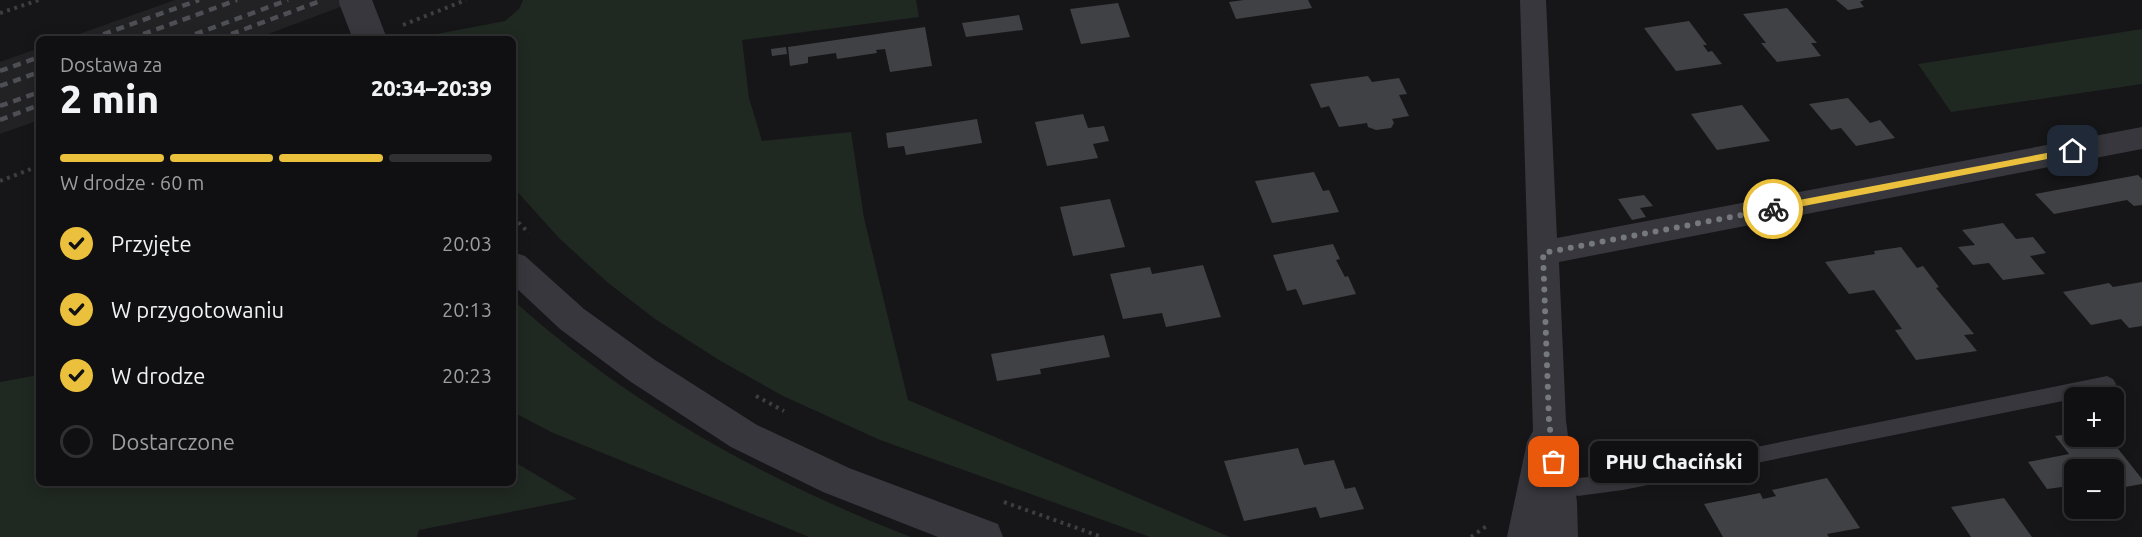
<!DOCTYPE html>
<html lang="pl">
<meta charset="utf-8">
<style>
:root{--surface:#101012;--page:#19191b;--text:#f1f3f6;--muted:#9c9d9f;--line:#303032;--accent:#eac03c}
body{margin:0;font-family:Ubuntu,sans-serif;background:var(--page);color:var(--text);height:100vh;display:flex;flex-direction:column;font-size:22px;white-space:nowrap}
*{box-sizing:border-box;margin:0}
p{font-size:20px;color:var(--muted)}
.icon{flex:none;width:33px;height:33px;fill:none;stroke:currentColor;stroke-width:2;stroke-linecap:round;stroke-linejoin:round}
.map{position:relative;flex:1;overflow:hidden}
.panel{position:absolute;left:36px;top:36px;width:480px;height:450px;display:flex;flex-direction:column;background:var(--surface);border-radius:9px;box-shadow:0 3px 15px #0003,0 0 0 2px var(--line)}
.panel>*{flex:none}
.tools{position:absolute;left:2064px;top:387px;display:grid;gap:12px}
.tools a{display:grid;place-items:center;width:60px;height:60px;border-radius:9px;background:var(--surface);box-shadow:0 3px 15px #0003,0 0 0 2px var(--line);font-size:30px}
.pin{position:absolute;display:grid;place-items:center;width:51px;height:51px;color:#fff;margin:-26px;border-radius:12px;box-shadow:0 3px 9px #0006}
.courier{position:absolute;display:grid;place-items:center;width:60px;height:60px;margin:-30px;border:4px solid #eac03c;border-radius:50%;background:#fff;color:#222;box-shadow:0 2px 8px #0007}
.bubble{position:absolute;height:42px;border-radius:9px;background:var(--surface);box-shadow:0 3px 15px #0003,0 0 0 2px var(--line);font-size:20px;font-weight:800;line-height:42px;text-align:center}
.summary em{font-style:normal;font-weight:800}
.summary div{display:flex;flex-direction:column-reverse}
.summary{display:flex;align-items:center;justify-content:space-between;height:102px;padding:0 24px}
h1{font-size:39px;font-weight:800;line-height:45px}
.bar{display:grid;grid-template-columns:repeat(4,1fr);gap:9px 6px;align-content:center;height:72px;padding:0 24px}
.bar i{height:8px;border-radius:4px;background:var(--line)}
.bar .current{background:var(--accent)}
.bar p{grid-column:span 4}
ol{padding:0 24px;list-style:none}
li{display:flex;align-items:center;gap:18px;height:66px}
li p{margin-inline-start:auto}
li .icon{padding:6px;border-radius:50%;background:var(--accent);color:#111;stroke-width:4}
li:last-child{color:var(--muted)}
li i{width:33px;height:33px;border:3px solid var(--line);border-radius:50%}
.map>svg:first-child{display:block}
.built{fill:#222225}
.green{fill:#202822}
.building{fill:#404145}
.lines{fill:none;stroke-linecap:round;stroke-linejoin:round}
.path{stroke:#3d3e44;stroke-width:4;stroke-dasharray:3 4.5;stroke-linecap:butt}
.service{fill:#37373d;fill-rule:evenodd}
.minor{fill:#37373d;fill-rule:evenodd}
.tertiary{fill:#37373d;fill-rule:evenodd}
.rail{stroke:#4e4f55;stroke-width:4.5;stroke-dasharray:8 6;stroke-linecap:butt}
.tertiary-bridge{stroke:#37373d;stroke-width:32}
.route{fill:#eac03c}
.done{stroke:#76787f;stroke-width:6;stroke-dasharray:0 10.8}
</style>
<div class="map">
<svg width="2142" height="537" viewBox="0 0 2142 537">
<rect width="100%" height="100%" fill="#161618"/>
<g class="built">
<path d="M175,0H359L255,39H65Z"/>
<path d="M39,48V120L0,134V62Z"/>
</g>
<g class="green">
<path d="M523,0H916L919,17L742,40L749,98L762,141L851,132L864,218L908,400L1230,537H1150L880,440L783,396L719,360L655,319L607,282L559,238L513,187V39L421,37L505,21L519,9Z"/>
<path d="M2142,29V84L1951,112L1918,64Z"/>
<path d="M513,300C629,405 766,481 911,537H809L551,432L513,412Z"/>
<path d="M39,375V483H513V461L577,499L419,530L417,537H0V382Z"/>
</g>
<g class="building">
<path d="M1244,0H1308L1312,8L1236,19L1229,2Z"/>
<path d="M1836,0H1864L1860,2L1864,7L1848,10Z"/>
<path d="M1118,3L1130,37L1081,44L1070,9Z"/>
<path d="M1787,8L1817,43H1811L1821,56L1777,62L1761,43H1766L1743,14Z"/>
<path d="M1019,15L1023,30L966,37L962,23Z"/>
<path d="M1689,21L1707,45H1703L1708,52L1712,51L1722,64L1676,71L1644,28Z"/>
<path d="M925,27L932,66L890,72L885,49L876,50L877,53L837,59L836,53L808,57V63L790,66L788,47Z"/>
<path d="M786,47L787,54L772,56L771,49Z"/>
<path d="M1368,76L1372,82L1399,78L1407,94L1399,95L1409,116L1392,119L1394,123L1391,128L1376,130L1368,127L1367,123L1339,127L1329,106L1321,108L1310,84Z"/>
<path d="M1848,98L1870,123L1880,120L1895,138L1856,146L1841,128L1831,130L1809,104Z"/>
<path d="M1742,105L1770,141L1717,150L1691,114Z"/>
<path d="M1083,114L1088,128L1104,126L1109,141L1093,144L1098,158L1047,166L1035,122Z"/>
<path d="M977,119L982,143L906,155L904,146L888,148L886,133Z"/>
<path d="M1314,172L1323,191L1329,190L1339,212L1272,223L1255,181Z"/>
<path d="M2138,175L2142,179V205L2134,206L2127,200L2054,214L2035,194Z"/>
<path d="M1644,195L1653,206L1640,208L1646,217L1632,220L1618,199Z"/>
<path d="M1110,199L1125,247L1073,256L1060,207Z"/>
<path d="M2003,223L2016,239L2033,237L2046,253L2030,256L2045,274L2003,280L1989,263L1973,265L1958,247L1975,245L1962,230Z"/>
<path d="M1333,244L1340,259L1336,260L1345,277L1348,276L1356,294L1303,305L1296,289L1287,291L1273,255Z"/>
<path d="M1901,247L1917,268L1923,266L1939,287L1936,288L1974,334L1964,335L1977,351L1916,360L1895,330L1902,329L1874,290L1849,294L1825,262L1875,254L1874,251Z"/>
<path d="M1203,265L1221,317L1166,327L1162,313L1123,319L1110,274L1150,267L1152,274Z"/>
<path d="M2142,282V326L2129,328L2121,319L2091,325L2063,292L2109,283L2113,287Z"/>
<path d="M1104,335L1110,357L1040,369L1041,374L997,381L991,354Z"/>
<path d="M2074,433V436H2108L2142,479V484L2114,489V470H2074V496L2070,497L2062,487L2047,489L2028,462L2069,454L2055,436Z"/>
<path d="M1298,448L1304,465L1334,460L1345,489L1355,487L1364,509L1320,518L1316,507L1244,521L1224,461Z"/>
<path d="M1827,478L1860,528L1827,534L1829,537H1723L1704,504L1760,493L1763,499L1776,496L1772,490Z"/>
<path d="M2004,498L2032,537H1971L1951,507Z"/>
</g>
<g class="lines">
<g class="path">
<path d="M0,13L39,0"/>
<path d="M403,25L466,0"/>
<path d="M0,181L39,166"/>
<path d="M513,217L529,233"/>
<path d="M756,396L784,411"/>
<path d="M1004,502L1102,537"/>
<path d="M1471,537L1488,525"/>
</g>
<path class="service" d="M2107,376L2113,379L2116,384L2113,389L2107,392L1623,490L1578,496L1547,488L1545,482L1547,476L1554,474L1578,478L1623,474Z"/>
<path class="minor" d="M1520,0H1546L1557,238L2142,127V149L1559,262L1566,421L1577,502L1578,537H1507L1527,442L1533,431Z"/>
<path class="tertiary" d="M513,252L525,256L584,309L655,360L757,425L849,468L998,524L1003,537H938L823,492L731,447L631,382L560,329L513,285Z"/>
<g class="rail">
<path d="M90,39L199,0"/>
<path d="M130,39L237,0"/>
<path d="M182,39L288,0"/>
<path d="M218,39L323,0"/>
<path d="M0,71L39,57"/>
<path d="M0,86L39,72"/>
<path d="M0,106L39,92"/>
<path d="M0,120L39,105"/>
</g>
<path class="tertiary-bridge" d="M355,0L370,39"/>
</g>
<path class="route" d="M2073,148L2078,151L2073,154L1773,212L1768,209L1773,205Z"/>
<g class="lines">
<path class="done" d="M1554,462L1549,421L1543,253L1773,209"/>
</g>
</svg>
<div class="tools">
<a>+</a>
<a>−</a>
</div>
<div class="pin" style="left:1554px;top:462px;background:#ea580c"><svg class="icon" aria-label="bag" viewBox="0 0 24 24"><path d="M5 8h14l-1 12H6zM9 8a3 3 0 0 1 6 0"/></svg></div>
<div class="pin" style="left:2073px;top:151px;background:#1f2937"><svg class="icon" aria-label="home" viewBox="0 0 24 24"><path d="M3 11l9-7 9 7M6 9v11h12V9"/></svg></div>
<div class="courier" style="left:1773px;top:209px"><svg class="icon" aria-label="bike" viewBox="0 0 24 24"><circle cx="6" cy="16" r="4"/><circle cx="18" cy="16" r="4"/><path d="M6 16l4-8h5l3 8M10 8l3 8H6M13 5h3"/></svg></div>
<div class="bubble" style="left:1590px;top:441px;width:168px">PHU Chaciński</div>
<section class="panel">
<div class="summary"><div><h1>2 min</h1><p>Dostawa za</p></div><em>20:34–20:39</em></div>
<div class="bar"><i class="current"></i><i class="current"></i><i class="current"></i><i></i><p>W drodze · 60 m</p></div>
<ol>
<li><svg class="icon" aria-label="check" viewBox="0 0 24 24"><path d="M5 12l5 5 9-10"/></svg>Przyjęte<p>20:03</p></li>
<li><svg class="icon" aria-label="check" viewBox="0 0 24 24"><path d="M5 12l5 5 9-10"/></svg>W przygotowaniu<p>20:13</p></li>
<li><svg class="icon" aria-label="check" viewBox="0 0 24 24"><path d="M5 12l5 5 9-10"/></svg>W drodze<p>20:23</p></li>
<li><i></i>Dostarczone</li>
</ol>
</section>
</div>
